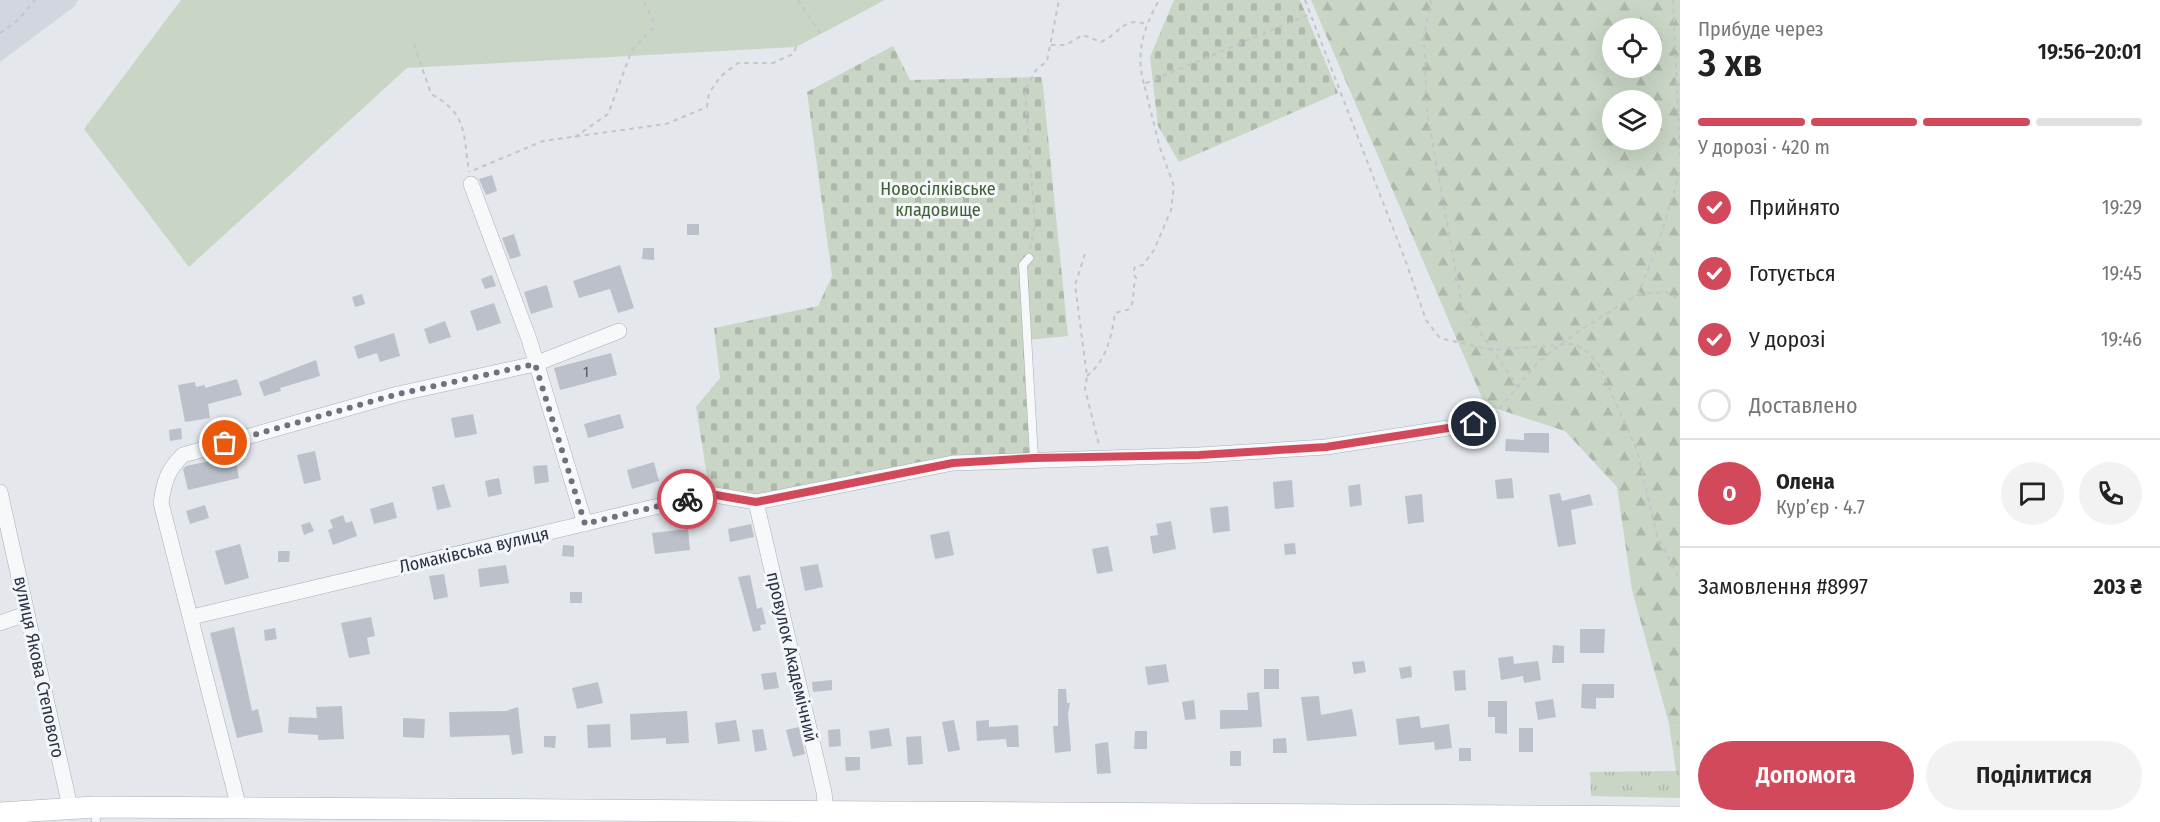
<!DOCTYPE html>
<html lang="uk">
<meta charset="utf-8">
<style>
:root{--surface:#fff;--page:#f2f2f2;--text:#222;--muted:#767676;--line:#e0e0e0;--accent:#d1495b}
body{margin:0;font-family:"Fira Sans Condensed",sans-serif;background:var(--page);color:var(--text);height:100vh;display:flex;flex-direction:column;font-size:22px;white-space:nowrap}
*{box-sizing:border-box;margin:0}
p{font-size:20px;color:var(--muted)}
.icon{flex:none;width:33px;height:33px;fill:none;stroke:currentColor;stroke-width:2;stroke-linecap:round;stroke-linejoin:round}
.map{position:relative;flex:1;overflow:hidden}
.details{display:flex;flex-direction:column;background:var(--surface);width:480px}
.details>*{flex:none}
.tools{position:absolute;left:1602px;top:18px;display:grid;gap:12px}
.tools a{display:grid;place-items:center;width:60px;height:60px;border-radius:50%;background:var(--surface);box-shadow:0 6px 24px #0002;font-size:30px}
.pin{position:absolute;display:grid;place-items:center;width:51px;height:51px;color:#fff;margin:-26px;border:3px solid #fff;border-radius:50%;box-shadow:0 2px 6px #0007}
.courier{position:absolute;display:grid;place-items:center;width:60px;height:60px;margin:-30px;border:4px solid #d1495b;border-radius:50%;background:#fff;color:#222;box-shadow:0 2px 8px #0007}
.headline em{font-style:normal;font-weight:600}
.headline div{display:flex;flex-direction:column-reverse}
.headline{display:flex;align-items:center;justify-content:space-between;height:102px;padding:0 18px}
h1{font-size:39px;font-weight:600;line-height:45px}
.bar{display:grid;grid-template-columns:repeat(4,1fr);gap:9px 6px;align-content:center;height:72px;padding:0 18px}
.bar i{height:8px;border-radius:4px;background:var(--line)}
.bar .on{background:var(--accent)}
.bar p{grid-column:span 4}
.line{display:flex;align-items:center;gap:15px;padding:0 18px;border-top:2px solid var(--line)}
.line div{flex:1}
.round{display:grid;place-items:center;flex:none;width:63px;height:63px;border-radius:32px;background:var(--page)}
ol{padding:0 18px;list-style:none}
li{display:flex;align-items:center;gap:18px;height:66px}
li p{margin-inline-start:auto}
li .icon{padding:6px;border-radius:50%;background:var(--accent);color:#fff;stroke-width:4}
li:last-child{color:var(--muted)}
li i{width:33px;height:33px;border:3px solid var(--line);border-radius:50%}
.button{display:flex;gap:12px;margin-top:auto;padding:12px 18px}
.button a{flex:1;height:69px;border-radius:36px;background:var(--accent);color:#fff;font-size:24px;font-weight:600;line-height:69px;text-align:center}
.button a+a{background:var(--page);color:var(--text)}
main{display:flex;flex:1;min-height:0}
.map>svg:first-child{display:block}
.built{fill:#d2d6de}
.grass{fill:url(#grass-tufts)}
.forest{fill:url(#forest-firs);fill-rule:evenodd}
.cemetery{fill:url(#cemetery-stones)}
.garden{fill:#c9d6c5}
.building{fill:#bbc0ca}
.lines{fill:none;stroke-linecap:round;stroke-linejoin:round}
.lane-casing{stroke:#a9aeb7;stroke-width:9}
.street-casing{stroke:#a9aeb7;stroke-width:16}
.secondary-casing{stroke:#a9aeb7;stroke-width:22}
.path{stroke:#c2c5cb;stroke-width:2;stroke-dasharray:4.5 4.5;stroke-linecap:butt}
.lane{stroke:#f7f8fa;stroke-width:8}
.street{stroke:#f7f8fa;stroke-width:15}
.secondary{stroke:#fff;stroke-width:21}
.done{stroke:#6c737f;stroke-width:6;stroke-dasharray:0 10.8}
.route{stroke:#d1495b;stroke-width:8}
.labels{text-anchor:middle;stroke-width:6;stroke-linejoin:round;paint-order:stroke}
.number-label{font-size:15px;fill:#4f5766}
.park-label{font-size:18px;fill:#3f6138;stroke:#f4f6f9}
.street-label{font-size:18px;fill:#2b3445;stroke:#f4f6f9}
</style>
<main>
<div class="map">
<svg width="1680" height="822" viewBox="0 0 1680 822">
<defs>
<pattern id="grass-tufts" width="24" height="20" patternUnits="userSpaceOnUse" patternTransform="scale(1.5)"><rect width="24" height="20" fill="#c9d6c5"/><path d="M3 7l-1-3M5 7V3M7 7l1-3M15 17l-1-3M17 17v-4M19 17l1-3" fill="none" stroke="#adb8ab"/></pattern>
<pattern id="forest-firs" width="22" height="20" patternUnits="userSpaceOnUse" patternTransform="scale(1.5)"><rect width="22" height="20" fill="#c9d6c5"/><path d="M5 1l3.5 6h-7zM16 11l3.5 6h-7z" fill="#adb8ab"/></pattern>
<pattern id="cemetery-stones" width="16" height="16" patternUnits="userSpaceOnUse" patternTransform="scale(1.5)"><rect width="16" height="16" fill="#c9d6c5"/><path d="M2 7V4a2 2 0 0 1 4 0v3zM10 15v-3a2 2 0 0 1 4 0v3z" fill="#adb8ab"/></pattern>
</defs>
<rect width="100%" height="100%" fill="#e4e7ec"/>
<path class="built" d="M0,0H78L75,6L0,62Z"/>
<path class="grass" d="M1669,724L1680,726V798L1591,796L1590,772L1676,771Z"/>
<path class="forest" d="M1311,0H1680V726L1669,724L1632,590L1617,487L1565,431L1485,405ZM1612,28H1652V68H1612ZM1612,100H1652V140H1612Z"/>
<g class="cemetery">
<path d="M1174,0H1300L1338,93L1179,162L1158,126L1150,57Z"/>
<path d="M893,46L910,80L1042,77L1068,336L1028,340L1034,458L953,463L756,502L710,494L696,407L720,378L714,328L818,306L832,276L807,92Z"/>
</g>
<path class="garden" d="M181,0H885L796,47L407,68L189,267L84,129Z"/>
<g class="building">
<path d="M492,175L497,191L486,195L479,179Z"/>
<rect x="687" y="224" width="12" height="11"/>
<path d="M514,234L521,256L510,259L502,238Z"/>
<path d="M643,248H654V260L642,259Z"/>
<path d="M620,265L634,308L618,313L610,289L579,298L573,281Z"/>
<path d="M492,275L496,286L485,289L481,279Z"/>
<path d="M547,285L553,307L531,314L524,292Z"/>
<path d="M362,294L365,304L355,307L352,297Z"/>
<path d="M494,303L501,323L477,331L470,311Z"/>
<path d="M445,321L451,337L429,344L424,329Z"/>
<path d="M394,333L400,356L380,362L377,353L358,359L354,346Z"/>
<path d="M611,353L617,375L560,390L554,368Z"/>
<path d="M316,360L320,376L280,388L281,391L264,396L259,382Z"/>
<path d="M237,379L242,395L208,404L210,418L185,422L178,385L195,382L196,387L205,385V388Z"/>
<path d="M473,414L477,434L455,438L451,418Z"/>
<path d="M620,414L624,428L588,438L584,424Z"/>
<path d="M181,428L182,439L170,441L169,430Z"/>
<path d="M1524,433H1549V453L1505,451L1506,439L1524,440Z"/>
<path d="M315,451L321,480L304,484L297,455Z"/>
<path d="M235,456L239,478L188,490L183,469L186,466Z"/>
<path d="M654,462L659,481L632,489L627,470Z"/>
<path d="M547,465L549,482L535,484L533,466Z"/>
<path d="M499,478L502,494L488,497L485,481Z"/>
<path d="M1512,478L1514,498L1497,499L1495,480Z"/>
<path d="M1292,480L1294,507L1275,509L1273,482Z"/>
<path d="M444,484L451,507L437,510L432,487Z"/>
<path d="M1360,484L1362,505L1350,507L1348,486Z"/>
<path d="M1560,493L1562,501L1590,494L1593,505L1571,510L1576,544L1558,547L1549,495Z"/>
<path d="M1422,494L1424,522L1408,524L1405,496Z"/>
<path d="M393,502L397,518L374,524L370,509Z"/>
<path d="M205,505L209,518L190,524L186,511Z"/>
<path d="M1228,506L1230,531L1213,533L1210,508Z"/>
<path d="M343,515L346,523L352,521L357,536L333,545L328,530L333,528L330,520Z"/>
<path d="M1171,521L1176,549L1153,554L1150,536L1158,535L1156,524Z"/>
<path d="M310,522L314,531L304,535L301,525Z"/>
<path d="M751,524L754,537L730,542L728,529Z"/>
<path d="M688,529L690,550L655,554L652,533Z"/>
<path d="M949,531L954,555L935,559L930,535Z"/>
<path d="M1295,543L1296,554L1285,555L1284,544Z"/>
<path d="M240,544L249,578L225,585L215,551Z"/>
<path d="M563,545L574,546V557L562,556Z"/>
<path d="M1108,546L1113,571L1097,574L1092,549Z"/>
<path d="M278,551H290L289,562H278Z"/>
<path d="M818,564L823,587L805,591L800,567Z"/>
<path d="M506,565L509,583L480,587L478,569Z"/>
<path d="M444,574L448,597L434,600L429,576Z"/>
<path d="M750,575L757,609L762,607L766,624L760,625L761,630L753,632L738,577Z"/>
<rect x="570" y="592" width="12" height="11"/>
<path d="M371,617L375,636L367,638L370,654L349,658L341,623Z"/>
<path d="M234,627L252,711L258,709L263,732L237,738L210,633Z"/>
<path d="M275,628L277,639L265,641L264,630Z"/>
<path d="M1580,629H1605L1604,653H1580Z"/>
<path d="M1553,645L1564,646V663H1552Z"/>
<path d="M1513,656L1514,664L1538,661L1541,680L1524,683L1523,676L1501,680L1498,658Z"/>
<path d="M1364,661L1366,672L1354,674L1352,662Z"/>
<path d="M1166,664L1169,682L1148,685L1145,667Z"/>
<path d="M1411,666L1412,677L1401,679L1399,668Z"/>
<rect x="1264" y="669" width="15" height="20"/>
<path d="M1465,670L1466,690L1455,691L1453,671Z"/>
<path d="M776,672L779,688L764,690L761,674Z"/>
<path d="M832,680V690L813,692L812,682Z"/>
<path d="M598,682L603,703L577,709L572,688Z"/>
<path d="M1582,684H1614V698H1596V709L1581,708Z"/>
<path d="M1058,689H1066L1067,703H1070L1068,714L1071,751L1055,753L1053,726H1058Z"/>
<path d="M1259,692L1262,727L1220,729V710H1248L1247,693Z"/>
<path d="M1319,696L1321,715L1352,709L1357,736L1307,741L1301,697Z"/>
<path d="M1553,699L1556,717L1538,720L1535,702Z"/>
<path d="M1194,700L1196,719L1185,720L1182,702Z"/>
<path d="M1488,701H1507V734L1495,733V717H1488Z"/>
<path d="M342,706L344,739L318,740V735L288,733L289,717L317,718L316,707Z"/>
<path d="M518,707L523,753L512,755L509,735L450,737L449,712L506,711Z"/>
<path d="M687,711L689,743L666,744V738L631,740L630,714Z"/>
<path d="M1419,716L1421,728L1449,724L1452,748L1435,750L1434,742L1399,745L1396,719Z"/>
<path d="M403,718L425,719L424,738L403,737Z"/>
<path d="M736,720L740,741L718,744L715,723Z"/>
<path d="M954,720L960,750L948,752L942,722Z"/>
<path d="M989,720V727L1018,725L1019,747H1007L1006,739L977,741L976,721Z"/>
<path d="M610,724L611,747L588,748L587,725Z"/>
<path d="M799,727L805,754L793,757L786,730Z"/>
<path d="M889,728L892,746L871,749L869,731Z"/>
<rect x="1519" y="728" width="14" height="24"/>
<path d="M763,729L767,750L755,752L752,730Z"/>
<path d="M840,729L841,746L829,747L828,730Z"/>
<path d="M1135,731H1147V749H1134Z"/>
<path d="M544,736H556L555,748L544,747Z"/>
<path d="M921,736L923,764L908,765L906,737Z"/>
<path d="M1286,738L1287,753H1273V739Z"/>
<path d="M1108,742L1111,773L1097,774L1095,744Z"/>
<rect x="1459" y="748" width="12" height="13"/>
<rect x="1230" y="751" width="11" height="15"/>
<path d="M845,757H860V770L846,771Z"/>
</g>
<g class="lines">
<g class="lane-casing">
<g id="lane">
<path d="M1029,258L1023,265L1034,458"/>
<path d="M95,808L96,822"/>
</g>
</g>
<g class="street-casing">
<g id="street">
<path d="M471,184L529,339L585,524"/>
<path d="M0,492L70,807"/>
<path d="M756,502L824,792L826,813"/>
<path d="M192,617L709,494L756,502L953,463L1199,455L1326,447L1474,424"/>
<path d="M0,623L26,614"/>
<path d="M239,808L161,503C164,483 167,470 183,455L398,394L535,364L619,331"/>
</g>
</g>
<g class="secondary-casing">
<path id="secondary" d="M0,813L95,807L1680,817"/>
</g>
<g class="path">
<path d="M798,0L820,33"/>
<path d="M1305,0L1406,262L1426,320L1440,338L1492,350L1575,344L1589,353L1600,367L1637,450L1657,536L1680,580"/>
<path d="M1431,0L1424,37L1427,112L1462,306L1518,387"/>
<path d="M1673,0L1680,156"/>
<path d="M0,33L17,21L35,0"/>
<path d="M414,44L431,94C468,114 463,134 469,172"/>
<path d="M1051,45H1066L1083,35L1101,42C1121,33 1124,15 1148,25"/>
<path d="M1144,84C1135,52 1144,28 1159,0"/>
<path d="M575,137L608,114L632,50L652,29L653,21L643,0"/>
<path d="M474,170L543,141L666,124L707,107L709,93L721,76L738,63H773L793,54L798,43"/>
<path d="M1030,249L1035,225L1025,90L1036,70L1047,61L1059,0"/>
<path d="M1085,254L1075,285L1087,376L1085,389L1099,445"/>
<path d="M1638,294L1667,292L1680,301"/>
<path d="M1087,376C1106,361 1112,336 1115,313L1130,309C1135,300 1132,289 1136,278L1133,273L1135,267L1143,265L1154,250L1171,210L1174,186L1160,148L1144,84L1310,14"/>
<path d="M1486,420L1495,414L1539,361L1579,331L1638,294L1657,248L1680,171"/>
</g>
<use href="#lane" class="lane"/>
<use href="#street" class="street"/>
<use href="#secondary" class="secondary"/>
</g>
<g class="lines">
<path class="done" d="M225,443L398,394L535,364L585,524L687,499"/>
<path class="route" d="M687,499L710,494L756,502L953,463L1034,458L1199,455L1326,447L1474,424"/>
</g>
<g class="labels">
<g class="number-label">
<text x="586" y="377">1</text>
</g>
<g class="park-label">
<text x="938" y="195">Новосілківське<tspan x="938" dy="21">кладовище</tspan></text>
</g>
<g class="street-label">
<text transform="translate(474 550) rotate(-13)" y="6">Ломаківська вулиця</text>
<text transform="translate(792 657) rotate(77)" y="6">провулок Академічний</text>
<text transform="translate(39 667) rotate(78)" y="6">вулиця Якова Степового</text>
</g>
</g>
</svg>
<div class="tools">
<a><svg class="icon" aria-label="locate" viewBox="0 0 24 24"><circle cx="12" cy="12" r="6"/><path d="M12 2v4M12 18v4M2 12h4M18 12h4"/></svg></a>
<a><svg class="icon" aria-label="layers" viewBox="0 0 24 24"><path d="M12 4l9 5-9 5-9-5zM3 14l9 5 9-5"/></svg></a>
</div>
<div class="pin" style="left:225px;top:443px;background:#ea580c"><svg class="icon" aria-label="bag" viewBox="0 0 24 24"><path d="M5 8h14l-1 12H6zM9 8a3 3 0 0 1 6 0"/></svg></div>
<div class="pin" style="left:1474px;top:424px;background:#1f2937"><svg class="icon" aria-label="home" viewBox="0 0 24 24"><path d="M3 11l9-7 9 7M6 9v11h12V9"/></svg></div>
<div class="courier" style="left:687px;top:499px"><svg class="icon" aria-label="bike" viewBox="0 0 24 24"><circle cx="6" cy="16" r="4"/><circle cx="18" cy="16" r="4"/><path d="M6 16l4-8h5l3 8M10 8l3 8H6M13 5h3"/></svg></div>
</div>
<section class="details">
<div class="headline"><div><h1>3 хв</h1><p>Прибуде через</p></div><em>19:56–20:01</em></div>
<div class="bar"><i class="on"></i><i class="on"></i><i class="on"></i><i></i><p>У дорозі · 420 m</p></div>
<ol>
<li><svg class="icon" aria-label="check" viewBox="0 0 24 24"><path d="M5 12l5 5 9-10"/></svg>Прийнято<p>19:29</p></li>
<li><svg class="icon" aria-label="check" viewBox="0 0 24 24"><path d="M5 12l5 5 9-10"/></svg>Готується<p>19:45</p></li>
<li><svg class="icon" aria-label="check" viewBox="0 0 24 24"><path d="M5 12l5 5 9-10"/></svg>У дорозі<p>19:46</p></li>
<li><i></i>Доставлено</li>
</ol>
<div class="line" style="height:108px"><b class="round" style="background:var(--accent);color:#fff">О</b><div><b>Олена</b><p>Кур’єр · 4.7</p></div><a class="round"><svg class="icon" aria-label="chat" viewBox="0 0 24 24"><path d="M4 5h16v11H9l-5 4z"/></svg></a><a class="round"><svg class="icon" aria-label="phone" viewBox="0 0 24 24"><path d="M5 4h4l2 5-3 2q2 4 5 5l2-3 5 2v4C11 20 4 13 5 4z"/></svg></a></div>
<div class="line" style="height:78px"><div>Замовлення #8997</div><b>203 ₴</b></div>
<div class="button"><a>Допомога</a><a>Поділитися</a></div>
</section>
</main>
